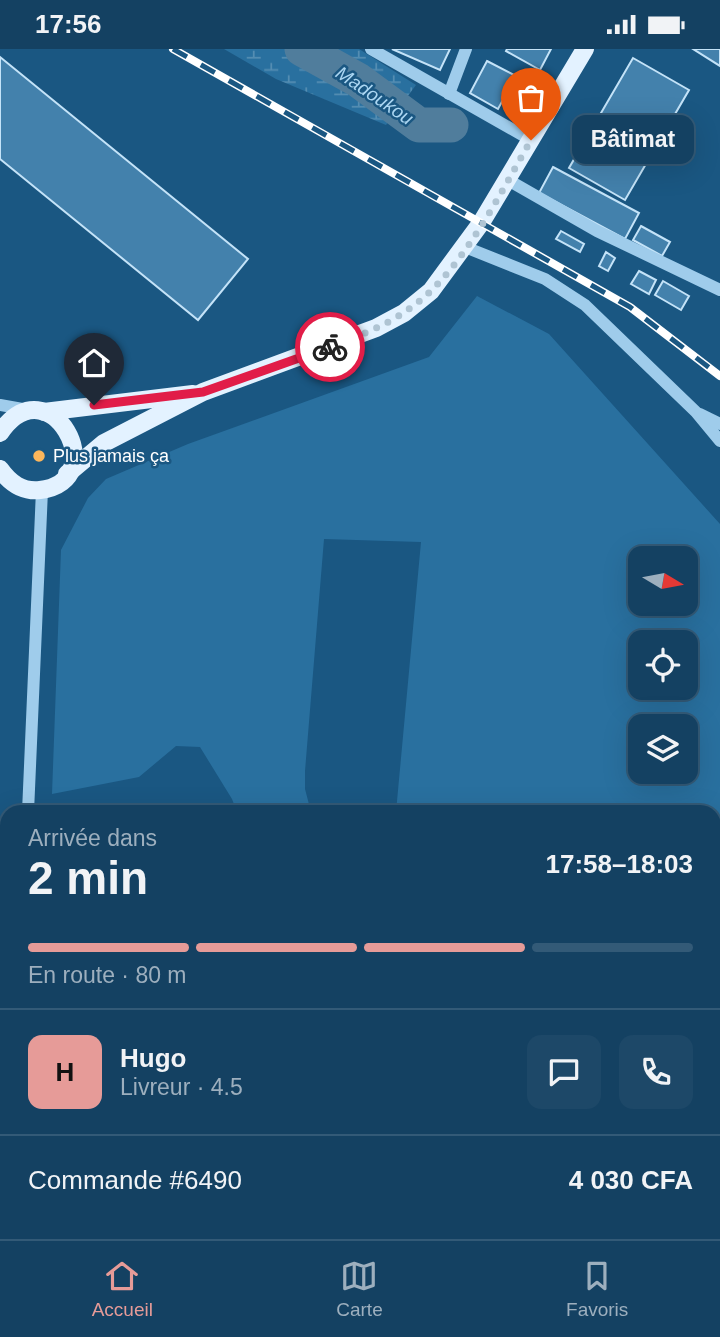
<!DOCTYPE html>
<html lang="fr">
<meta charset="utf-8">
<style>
:root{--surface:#144162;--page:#1d4868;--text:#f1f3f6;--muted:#9dafbe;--line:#335a77;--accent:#e69b98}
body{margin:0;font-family:Helvetica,sans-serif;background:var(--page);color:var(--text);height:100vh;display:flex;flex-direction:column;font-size:26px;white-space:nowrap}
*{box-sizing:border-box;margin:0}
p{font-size:23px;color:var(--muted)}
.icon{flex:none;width:38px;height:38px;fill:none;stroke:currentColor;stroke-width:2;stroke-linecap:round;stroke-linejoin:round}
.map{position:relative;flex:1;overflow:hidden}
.side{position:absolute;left:0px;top:756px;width:721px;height:434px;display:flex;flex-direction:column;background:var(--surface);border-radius:21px 21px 0 0;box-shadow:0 7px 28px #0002,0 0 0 2px var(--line)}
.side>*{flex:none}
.needle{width:46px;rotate:100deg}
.controls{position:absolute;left:628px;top:497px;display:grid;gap:14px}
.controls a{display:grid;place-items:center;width:70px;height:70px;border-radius:14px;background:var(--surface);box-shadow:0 7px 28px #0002,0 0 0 2px var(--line);font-size:35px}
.pin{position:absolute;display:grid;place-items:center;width:60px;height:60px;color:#fff;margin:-72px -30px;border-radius:50% 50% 50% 0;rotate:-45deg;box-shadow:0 0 7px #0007}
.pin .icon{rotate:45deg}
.courier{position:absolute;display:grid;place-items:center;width:70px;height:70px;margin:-35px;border:5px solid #e11d48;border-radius:50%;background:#fff;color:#222;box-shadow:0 2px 9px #0007}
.bubble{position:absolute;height:49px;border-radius:14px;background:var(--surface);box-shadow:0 7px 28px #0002,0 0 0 2px var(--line);font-size:23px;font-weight:700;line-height:49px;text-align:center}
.summary em{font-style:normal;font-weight:700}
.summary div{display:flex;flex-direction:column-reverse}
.summary{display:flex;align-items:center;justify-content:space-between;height:119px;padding:0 28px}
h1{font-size:46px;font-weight:700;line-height:52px}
.bar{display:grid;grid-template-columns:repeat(4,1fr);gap:10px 7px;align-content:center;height:84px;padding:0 28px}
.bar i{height:9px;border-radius:5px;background:var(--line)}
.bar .active{background:var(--accent)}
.bar p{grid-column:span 4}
.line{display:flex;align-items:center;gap:18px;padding:0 28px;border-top:2px solid var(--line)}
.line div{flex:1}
.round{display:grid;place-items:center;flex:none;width:74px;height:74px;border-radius:14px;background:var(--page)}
.status{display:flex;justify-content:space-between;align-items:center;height:49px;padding:0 35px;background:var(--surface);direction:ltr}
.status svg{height:19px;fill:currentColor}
.dock{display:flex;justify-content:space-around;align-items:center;height:98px;border-top:2px solid var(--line);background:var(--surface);font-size:19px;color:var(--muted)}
.dock a{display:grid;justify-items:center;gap:4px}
.dock .active{color:var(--accent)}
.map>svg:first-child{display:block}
.green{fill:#29709f;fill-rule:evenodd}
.wetland{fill:url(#wetland-marsh)}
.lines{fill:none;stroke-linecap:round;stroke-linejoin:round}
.river{stroke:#507d9c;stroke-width:35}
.building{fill:#4381ac;stroke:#c4e3f8;stroke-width:2}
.minor{stroke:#9fcceb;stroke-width:12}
.major{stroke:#e3f2ff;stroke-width:18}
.rail-casing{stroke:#fff;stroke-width:8}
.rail{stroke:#1a5782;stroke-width:5;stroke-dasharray:16;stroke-linecap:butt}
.done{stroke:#afc4d3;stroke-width:7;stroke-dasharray:0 12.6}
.route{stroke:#e11d48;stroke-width:9}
.poi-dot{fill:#fdb75b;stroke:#1a5782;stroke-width:2.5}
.labels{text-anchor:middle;stroke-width:5;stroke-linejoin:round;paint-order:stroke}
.poi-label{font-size:18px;fill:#fff;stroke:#1a5782;text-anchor:start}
.water-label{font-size:19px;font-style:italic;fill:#abd6f2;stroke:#1a5782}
</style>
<div class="status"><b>17:56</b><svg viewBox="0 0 49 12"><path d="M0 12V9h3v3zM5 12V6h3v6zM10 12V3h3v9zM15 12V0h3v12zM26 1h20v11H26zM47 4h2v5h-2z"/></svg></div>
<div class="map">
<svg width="720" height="1190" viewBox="0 0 720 1190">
<defs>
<pattern id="wetland-marsh" width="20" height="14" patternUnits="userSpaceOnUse" patternTransform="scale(1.75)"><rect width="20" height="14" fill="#29709f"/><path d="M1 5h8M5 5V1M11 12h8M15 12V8" fill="none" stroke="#548db2"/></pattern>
</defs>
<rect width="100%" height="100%" fill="#1a5782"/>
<path class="green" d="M477,247L549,285L720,475V808L714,809V763H396L421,493L324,490L305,722V740L311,763H237L232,750L200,698L176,697L139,728L52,745L61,501L88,449L106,430L188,395L429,308ZM640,509H686V555H640ZM640,593H686V639H640ZM640,677H686V723H640Z"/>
<path class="wetland" d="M224,0H359L416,36L386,76L276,30Z"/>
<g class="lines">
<path class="river" d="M302,0L358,31L419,76H451"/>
</g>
<g class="building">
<path d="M392,0H450L440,21Z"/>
<path d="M507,0H551L540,21L506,2Z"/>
<path d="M693,0H720V17Z"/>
<path d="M0,8L248,210L198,271L0,110Z"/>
<path d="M633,9L689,41L625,151L569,119Z"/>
<path d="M487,12L516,27L498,60L470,44Z"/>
<path d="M524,29L539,37L523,68L507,60Z"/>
<path d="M553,118L639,164L625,190L539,144Z"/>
<path d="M641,177L670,193L662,207L633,191Z"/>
<path d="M561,182L584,195L580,203L556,190Z"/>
<path d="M606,203L615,209L608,222L599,217Z"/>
<path d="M639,222L656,231L649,245L631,235Z"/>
<path d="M663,232L689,247L681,261L655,246Z"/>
<path d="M714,826L720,865V881L714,882Z"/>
<path d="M720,957V1021L714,1022V958Z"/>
<path d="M720,1072V1122L714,1123V1073Z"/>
<path d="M720,1130V1190H681L680,1183H714V1131Z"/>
<path d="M139,1183H192L194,1190H140Z"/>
<path d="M238,1183H284L286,1190H240Z"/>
</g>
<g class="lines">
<g class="minor">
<path d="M371,0L531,91"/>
<path d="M449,45L466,0"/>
<path d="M508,131L597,182L720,241"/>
<path d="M465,198L545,230L585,256L696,363L720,392"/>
<path d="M0,356L28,361"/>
<path d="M700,365L720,375"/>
<path d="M28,763L42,441"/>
<path d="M0,995L7,993"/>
<path d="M499,1183L518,1190"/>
<path d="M14,1190V1183"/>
<path d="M554,1190L573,1188"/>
</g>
<g class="major">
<path d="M44,363L193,345"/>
<path d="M0,384C49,312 115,432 40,441C22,443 10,434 0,420"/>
<path d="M67,425L104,394L203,343L376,279L404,264L431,242L481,174L585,0"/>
</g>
<g class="rail-casing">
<path id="rail" d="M173,0L630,258L720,327"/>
</g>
<use href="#rail" class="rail"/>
</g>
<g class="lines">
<path class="done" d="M330,298C355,288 381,279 403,264C459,229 498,148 531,91"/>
<path class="route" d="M94,356L203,343L330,298"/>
</g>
<circle class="poi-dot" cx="39" cy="407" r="7"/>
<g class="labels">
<g class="poi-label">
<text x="53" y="413">Plus jamais ça</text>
</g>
<g class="water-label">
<text transform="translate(375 46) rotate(34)" y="7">Madoukou</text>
</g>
</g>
</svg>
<div class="controls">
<a><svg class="needle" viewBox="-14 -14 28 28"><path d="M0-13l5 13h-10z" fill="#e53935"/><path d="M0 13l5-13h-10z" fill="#9dafbe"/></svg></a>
<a><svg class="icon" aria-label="locate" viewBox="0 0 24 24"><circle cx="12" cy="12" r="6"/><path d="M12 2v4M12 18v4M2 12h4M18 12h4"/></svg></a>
<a><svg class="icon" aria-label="layers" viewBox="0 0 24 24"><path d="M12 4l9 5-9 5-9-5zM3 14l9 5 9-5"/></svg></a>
</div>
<div class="pin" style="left:531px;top:91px;background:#ea580c"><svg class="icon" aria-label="bag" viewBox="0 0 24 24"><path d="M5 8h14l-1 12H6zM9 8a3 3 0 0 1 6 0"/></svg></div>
<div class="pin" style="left:94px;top:356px;background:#1f2937"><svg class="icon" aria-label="home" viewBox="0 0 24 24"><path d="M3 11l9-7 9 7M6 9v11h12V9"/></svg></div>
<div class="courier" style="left:330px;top:298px"><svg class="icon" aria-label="bike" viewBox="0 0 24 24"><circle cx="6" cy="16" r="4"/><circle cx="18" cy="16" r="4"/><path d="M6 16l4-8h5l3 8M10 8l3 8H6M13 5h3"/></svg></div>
<div class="bubble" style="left:572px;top:66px;width:122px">Bâtimat</div>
<section class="side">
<div class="summary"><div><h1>2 min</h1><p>Arrivée dans</p></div><em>17:58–18:03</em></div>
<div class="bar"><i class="active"></i><i class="active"></i><i class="active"></i><i></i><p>En route · 80 m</p></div>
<div class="line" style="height:126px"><b class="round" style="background:var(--accent);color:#111">H</b><div><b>Hugo</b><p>Livreur · 4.5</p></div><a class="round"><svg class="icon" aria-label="chat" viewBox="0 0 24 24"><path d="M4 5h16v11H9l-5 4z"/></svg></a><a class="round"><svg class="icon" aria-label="phone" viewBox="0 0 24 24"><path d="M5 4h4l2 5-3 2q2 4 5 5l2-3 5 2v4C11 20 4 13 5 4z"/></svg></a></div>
<div class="line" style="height:91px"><div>Commande #6490</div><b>4 030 CFA</b></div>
</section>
</div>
<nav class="dock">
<a class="active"><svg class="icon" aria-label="home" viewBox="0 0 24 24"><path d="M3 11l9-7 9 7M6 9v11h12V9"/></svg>Accueil</a>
<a><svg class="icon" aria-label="map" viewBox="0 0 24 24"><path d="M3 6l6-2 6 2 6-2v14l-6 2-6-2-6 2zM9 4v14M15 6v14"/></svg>Carte</a>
<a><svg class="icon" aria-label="saved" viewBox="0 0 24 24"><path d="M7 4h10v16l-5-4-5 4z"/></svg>Favoris</a>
</nav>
